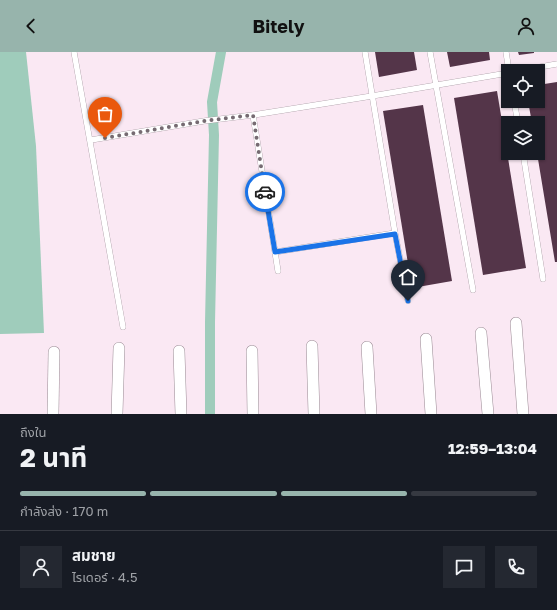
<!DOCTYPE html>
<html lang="th">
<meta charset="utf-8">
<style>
:root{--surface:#171b24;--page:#242831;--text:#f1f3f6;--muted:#9ea1a6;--line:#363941;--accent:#97b4ac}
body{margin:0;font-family:"Golos Text","Noto Sans Thai",sans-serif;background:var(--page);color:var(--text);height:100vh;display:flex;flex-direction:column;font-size:15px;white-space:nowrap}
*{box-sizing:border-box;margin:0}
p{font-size:13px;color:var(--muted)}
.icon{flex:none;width:22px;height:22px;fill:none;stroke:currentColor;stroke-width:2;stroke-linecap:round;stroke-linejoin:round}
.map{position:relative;height:362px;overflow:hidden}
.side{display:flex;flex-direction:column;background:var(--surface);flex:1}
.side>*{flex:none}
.tools{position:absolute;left:501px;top:12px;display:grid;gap:8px}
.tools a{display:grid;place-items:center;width:44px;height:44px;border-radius:0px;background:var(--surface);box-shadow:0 1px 3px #0004;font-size:20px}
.pin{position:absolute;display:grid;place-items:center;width:34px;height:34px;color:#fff;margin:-41px -17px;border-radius:50% 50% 50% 0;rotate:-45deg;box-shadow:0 0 4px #0007}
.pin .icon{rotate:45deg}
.courier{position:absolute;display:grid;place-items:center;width:40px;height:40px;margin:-20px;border:3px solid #1a73e8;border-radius:50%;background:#fff;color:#222;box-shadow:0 1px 5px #0007}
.headline em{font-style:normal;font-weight:700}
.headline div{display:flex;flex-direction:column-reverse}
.headline{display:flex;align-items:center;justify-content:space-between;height:68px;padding:0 20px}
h1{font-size:26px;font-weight:700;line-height:30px}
.bar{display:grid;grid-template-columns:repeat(4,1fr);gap:6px 4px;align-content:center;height:48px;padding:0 20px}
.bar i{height:5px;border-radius:3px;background:var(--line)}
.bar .on{background:var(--accent)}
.bar p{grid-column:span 4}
.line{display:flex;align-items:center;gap:10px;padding:0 20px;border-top:1px solid var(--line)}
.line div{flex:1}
.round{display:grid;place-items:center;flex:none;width:42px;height:42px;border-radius:0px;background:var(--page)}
header{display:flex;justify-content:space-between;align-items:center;height:52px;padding:0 20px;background:var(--accent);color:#111;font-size:18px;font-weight:700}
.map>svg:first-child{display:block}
.water{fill:#9fccbb}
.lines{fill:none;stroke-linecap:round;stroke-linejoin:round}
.canal{stroke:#9fccbb;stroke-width:10}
.building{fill:#543549}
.lane-casing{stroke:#9a8a94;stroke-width:6}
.street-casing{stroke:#9a8a94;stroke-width:12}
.lane{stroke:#fff;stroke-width:5.5}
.street{stroke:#fff;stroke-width:11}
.done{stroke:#766b72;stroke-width:4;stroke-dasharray:0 7.2}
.route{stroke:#1a73e8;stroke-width:5}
</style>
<header><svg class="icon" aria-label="back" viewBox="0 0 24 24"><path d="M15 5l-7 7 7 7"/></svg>Bitely<svg class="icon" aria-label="person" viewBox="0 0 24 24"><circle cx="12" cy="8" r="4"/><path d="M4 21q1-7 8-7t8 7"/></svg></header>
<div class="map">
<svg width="557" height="362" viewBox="0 0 557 362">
<rect width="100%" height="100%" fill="#fae8f3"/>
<path class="water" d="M0,0H26L36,94L44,281L0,282Z"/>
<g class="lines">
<path class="canal" d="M210,362V270L214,83L212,50L221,0"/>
</g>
<g class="building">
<path d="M375,0H414L417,18L379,25Z"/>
<path d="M447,0H489L490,8L450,15Z"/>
<path d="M518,0H534V1L519,3Z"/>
<path d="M557,30V210H555L537,101H538V71H532L528,49H538V33Z"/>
<path d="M497,39L526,216L483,223L454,46Z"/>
<path d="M423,53L452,229L412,236L383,59Z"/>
</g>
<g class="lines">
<g class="lane-casing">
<g id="lane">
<path d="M74,0L123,275"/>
<path d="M365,0L395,181L408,249"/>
<path d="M430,0L473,238"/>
<path d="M506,0L509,19"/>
<path d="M517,19L557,12"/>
<path d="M514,49L518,71"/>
<path d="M253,63L275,200L395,181"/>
<path d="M91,88L204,69L253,63L372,44L508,21"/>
<path d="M523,101L543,227"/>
<path d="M275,200L278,219"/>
</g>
</g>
<g class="street-casing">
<g id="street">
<path d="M516,271L523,362"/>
<path d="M481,281L488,362"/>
<path d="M426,287L431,362"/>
<path d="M312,294L314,362"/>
<path d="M367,295L371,362"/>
<path d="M179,299L181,362"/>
<path d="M252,299L253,362"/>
<path d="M53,362L54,300"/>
<path d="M117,362L119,296"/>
</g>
</g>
<use href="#lane" class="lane"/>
<use href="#street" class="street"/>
</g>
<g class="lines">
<path class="done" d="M105,86L204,69L253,63L265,140"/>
<path class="route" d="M265,140L275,200L395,182L408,249"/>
</g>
</svg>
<div class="tools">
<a><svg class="icon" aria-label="locate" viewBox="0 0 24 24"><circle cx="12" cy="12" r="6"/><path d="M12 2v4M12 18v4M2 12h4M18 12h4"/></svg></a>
<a><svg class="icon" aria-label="layers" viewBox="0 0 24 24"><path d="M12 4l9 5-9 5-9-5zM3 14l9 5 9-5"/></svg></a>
</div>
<div class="pin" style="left:105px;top:86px;background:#ea580c"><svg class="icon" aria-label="bag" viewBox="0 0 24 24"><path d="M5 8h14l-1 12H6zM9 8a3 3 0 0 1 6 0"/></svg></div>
<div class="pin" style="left:408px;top:249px;background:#1f2937"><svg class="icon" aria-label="home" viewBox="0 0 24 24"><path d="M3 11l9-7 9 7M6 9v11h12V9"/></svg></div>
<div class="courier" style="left:265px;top:140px"><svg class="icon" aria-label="car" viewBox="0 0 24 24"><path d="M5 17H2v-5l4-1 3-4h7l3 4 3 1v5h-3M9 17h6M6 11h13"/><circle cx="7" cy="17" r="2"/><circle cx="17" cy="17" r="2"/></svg></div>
</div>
<section class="side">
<div class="headline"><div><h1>2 นาที</h1><p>ถึงใน</p></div><em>12:59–13:04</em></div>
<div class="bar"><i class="on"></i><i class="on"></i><i class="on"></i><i></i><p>กำลังส่ง · 170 m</p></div>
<div class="line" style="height:72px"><a class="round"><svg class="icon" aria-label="person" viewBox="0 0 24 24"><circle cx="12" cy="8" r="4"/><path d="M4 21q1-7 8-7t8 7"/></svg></a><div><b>สมชาย</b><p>ไรเดอร์ · 4.5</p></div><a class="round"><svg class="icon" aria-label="chat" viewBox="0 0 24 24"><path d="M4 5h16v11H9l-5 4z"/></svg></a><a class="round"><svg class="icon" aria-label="phone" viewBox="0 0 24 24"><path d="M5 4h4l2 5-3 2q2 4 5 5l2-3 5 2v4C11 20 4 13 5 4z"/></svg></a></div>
</section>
